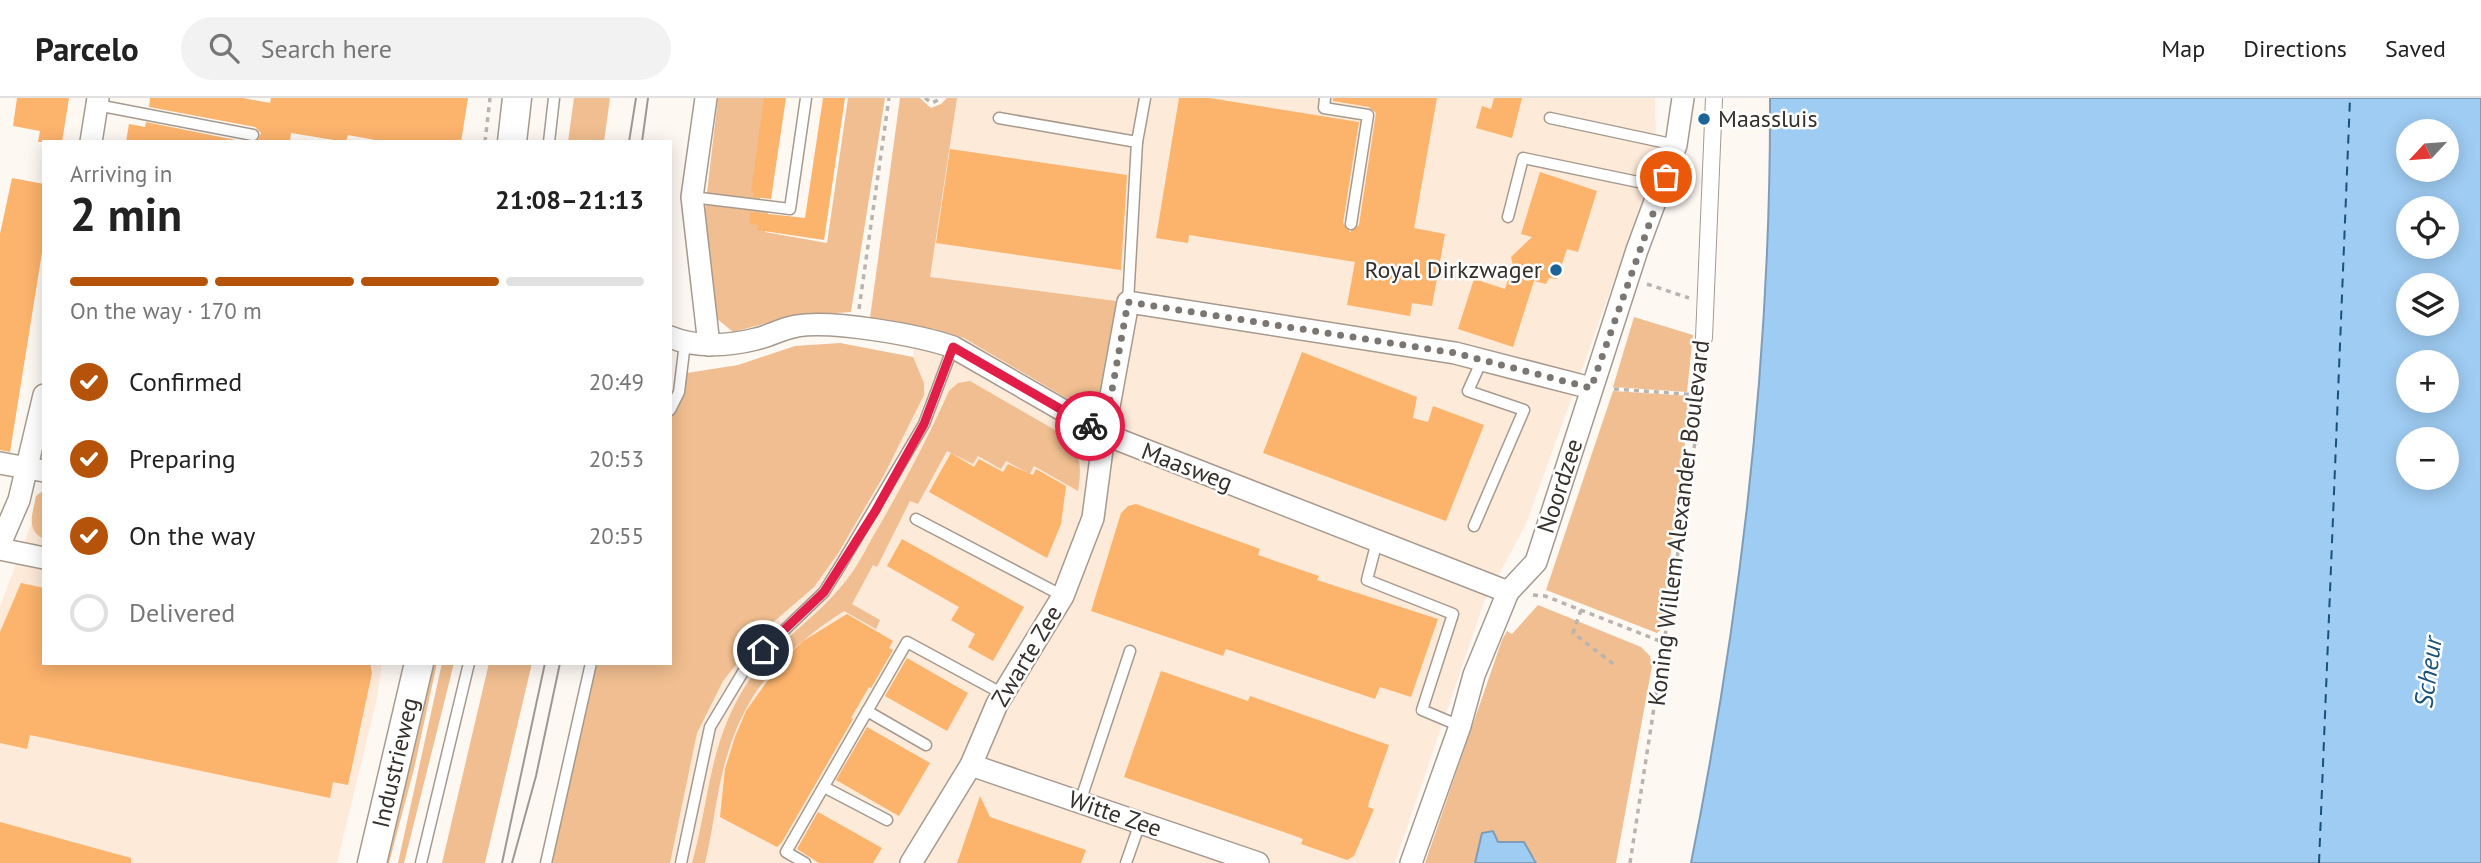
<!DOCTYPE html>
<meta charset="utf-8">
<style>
:root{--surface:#fff;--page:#f2f2f2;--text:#222;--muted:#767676;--line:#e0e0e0;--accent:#b45309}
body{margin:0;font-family:"PT Sans",sans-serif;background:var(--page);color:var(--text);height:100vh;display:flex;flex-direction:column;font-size:26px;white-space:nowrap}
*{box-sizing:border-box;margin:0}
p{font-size:23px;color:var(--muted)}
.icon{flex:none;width:38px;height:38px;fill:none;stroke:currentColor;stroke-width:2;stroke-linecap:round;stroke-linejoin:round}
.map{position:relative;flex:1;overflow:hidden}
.sheet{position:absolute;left:42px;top:42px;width:630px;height:525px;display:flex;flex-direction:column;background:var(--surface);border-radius:0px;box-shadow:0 4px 18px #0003}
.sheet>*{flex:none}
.needle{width:46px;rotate:244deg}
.tools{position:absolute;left:2396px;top:21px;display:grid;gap:14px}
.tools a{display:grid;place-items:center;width:63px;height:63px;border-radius:50%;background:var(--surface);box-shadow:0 4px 18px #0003;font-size:35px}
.pin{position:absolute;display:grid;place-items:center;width:60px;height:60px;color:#fff;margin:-30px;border:4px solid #fff;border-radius:50%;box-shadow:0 2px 7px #0007}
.courier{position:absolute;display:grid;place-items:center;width:70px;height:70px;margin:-35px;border:5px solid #e11d48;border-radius:50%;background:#fff;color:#222;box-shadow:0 2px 9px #0007}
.overview em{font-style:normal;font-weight:700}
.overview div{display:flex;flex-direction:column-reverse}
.overview{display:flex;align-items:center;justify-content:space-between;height:119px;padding:0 28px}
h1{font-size:46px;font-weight:700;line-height:52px}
.bar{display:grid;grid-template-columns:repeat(4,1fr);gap:10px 7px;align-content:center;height:84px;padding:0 28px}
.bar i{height:9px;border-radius:5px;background:var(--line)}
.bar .on{background:var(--accent)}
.bar p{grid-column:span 4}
ol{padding:0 28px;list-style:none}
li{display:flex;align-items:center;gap:21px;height:77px}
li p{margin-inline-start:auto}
li .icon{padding:7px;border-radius:50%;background:var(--accent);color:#fff;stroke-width:4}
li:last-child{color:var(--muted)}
li i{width:38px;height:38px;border:4px solid var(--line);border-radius:50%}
header{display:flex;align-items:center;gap:42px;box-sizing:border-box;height:98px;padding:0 35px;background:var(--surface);border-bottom:2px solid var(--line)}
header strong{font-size:33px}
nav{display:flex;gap:38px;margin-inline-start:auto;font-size:24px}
.search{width:490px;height:63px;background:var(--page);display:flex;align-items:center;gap:18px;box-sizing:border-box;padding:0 24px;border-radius:38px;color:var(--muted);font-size:26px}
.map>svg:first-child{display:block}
.built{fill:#feead9}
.green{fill:#f0be90}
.water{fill:#9fccf3;stroke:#7f9db7;stroke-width:2;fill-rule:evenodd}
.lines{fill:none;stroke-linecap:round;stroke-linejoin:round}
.ferry{stroke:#18527c;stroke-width:2;stroke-dasharray:9 7;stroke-linecap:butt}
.building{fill:#fcb36c}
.service-casing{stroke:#a69a8f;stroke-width:13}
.pedestrian-casing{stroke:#a69a8f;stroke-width:18}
.minor-casing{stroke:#a69a8f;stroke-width:24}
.secondary-casing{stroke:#a69a8f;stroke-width:31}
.path{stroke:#b9b4af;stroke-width:3.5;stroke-dasharray:5 5;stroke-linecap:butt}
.service{stroke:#fff;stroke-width:10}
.pedestrian{stroke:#fff;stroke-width:16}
.minor{stroke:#fff;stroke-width:21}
.secondary{stroke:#fff;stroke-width:28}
.tram{stroke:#9e9894;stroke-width:2}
.done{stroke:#7b7672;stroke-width:7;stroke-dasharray:0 12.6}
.route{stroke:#e11d48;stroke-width:9}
.poi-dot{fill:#1d6599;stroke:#fff;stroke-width:2.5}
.labels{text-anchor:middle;stroke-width:5;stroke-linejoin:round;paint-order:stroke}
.poi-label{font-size:24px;fill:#35302c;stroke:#fff;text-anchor:start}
.street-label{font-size:24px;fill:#35302c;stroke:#fff}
.water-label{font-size:26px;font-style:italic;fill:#18527c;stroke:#fff}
</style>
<header>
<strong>Parcelo</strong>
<div class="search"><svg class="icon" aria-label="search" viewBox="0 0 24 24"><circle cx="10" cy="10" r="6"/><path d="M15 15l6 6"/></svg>Search here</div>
<nav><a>Map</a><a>Directions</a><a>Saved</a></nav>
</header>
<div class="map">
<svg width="2481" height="765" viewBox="0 0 2481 765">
<rect width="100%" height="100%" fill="#fef8f3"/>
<g class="built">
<path d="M945,0H1655L1657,64L1526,426L1484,504L1395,765H642L675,646L909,300L918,204Z"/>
<path d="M44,393V565H382L377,600L337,765H0V508Z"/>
</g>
<g class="green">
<path d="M574,0H610L604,44H568Z"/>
<path d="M718,0H773L760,101L770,103L765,134L827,145L848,0H885L851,214L794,218L733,234L716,220L705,112Z"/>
<path d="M900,0H920L931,10L941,6L947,0H957L930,179L1116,203L1104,287L1095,303L1080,306L1073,304L964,240L935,231L870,220Z"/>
<path d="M1634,219L1693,237L1687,294L1613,289Z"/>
<path d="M840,245L913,259L924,285V297L884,377L837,457L814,489L763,533L723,583L697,635L670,765H550L596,565H670V319L682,298L687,275L738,267L795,248Z"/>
<path d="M970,283L1062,336C1081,353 1082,368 1078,393L1034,368L1030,376L1006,363L1001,371L978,358L973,366L947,353L918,406L910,403L877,469L873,467L852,506L880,522L876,531L844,513C776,557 739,600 721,681C715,708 712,737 705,765H692C709,705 708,654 740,597C766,549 816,523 848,480C860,465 868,446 878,430C904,385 928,340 949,293L958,285Z"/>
<path d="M1613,293L1691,298L1661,531L1657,535L1546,492Z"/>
<path d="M44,392V441C25,432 33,415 36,398Z"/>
<path d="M1538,507L1641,549L1650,558L1652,568L1616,765H1536L1535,760L1482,735L1475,765H1425L1502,542L1507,533L1512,536Z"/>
<path d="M430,565H437L414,671L389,765H383Z"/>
<path d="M442,565H454L404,765H398Z"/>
<path d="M489,565H532L485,765H442Z"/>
</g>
<g class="water">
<path d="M1770,0H2481V765H1691C1741,515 1771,255 1770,0ZM2408,33H2446V72H2408ZM2408,110H2446V149H2408ZM2408,187H2446V226H2408ZM2408,264H2446V303H2408ZM2408,341H2446V380H2408Z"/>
<path d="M1493,733L1498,744H1524L1536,765H1475L1482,735Z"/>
</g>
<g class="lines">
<path class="ferry" d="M2319,765L2350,0"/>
</g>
<g class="building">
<path d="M17,0H69L62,44H38L40,33L13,28Z"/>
<path d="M150,0H243L270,5L271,0H468L461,44H386L348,37L346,44L291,35L290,44H257L261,35L255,29L149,9Z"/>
<path d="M764,0H786L771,101L753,99L754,95L751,94Z"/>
<path d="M823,0H845L824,142L757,132L758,127L749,125L751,114L805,120Z"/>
<path d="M1179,0H1209L1359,24L1343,125L1350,134L1359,127L1376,15L1369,9L1333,3V0H1437L1414,130L1445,136L1432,208L1412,205L1410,218L1347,207L1355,164L1189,137L1188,145L1156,140Z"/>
<path d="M1494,0H1522L1512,40L1476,30L1482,8L1491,11Z"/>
<path d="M146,24L246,44H126L129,26L145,29Z"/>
<path d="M950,51L1127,77L1121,172L936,145Z"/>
<path d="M1540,74L1597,93L1578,154L1567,151L1557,181L1549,180L1546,186L1534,183L1513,249L1458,231L1474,181L1505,191L1513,167L1511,159L1532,139L1521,136Z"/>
<path d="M12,80L44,86V142L10,354L0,352V136Z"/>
<path d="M1302,254L1417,299L1413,320L1428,324L1433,308L1484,327L1446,423L1263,355Z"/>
<path d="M951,355L974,369L979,361L1003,374L1008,366L1033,377L1036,371L1066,388L1061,426L1047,460L929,394Z"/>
<path d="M1136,406L1260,451L1258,457L1319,478L1317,482L1438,521L1411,599L1380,589L1375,601L1226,551L1223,558L1091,513L1121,415L1128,408Z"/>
<path d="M902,441L1024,509L993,563L968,549L975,536L951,522L959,509L887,468Z"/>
<path d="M21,485L44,490V565H370L372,575L348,687L333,684L330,700L30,637L27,651L0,645V534Z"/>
<path d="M847,516L893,543L889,550L893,552L871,590L869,589L851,620L853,621L782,744L777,749L720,719L725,671L735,639L746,613L781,564L803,543Z"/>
<path d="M907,560L968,595L947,633L885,598Z"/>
<path d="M1161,573L1248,603L1250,598L1389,647L1369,704L1368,709L1374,711L1354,758L1347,762L1301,746L1303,741L1298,739L1124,679Z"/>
<path d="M867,629L930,665L899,718L836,682Z"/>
<path d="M980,698L990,719L1086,752L1081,765H957Z"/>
<path d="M818,714L882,750L873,765H819L797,751Z"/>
<path d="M0,724L131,760V765H0Z"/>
</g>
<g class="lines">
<g class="service-casing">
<g id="service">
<path d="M1325,0L1324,10L1368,17L1351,126"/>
<path d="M97,7L253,37"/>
<path d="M999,20L1137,44"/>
<path d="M1550,20L1676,47"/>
<path d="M549,44L554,0"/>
<path d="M692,99L790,111L806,0"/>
<path d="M1508,119L1523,60L1662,89"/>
<path d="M1128,204L1137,44L1145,0"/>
<path d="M670,312L679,294L685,245"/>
<path d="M916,421L1063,498"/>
<path d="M1474,428L1524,312L1468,293L1482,262"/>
<path d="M1377,443L1367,482L1453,516L1422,612L1460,628"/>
<path d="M867,613L926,647"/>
<path d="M824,689L887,722"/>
<path d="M1080,704L1130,553"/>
<path d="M421,765L469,565"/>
<path d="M546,765L591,565"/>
<path d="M681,765L710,629L746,569L824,494L842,465L924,326L953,249"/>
<path d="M805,765L786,754L907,544L1003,596"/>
<path d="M1126,765L1140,725"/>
</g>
</g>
<g class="pedestrian-casing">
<path id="pedestrian" d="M1704,240L1714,0"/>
</g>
<g class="minor-casing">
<g id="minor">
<path d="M706,0L692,99L709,247"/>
<path d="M91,44L98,0"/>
<path d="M670,239C696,250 729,248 756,241C770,238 783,230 797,228C832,222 919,237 953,249L1104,336L1508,494"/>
<path d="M0,365L44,373"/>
<path d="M0,446L19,402L44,297"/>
<path d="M0,451L44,460"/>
<path d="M971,667L1258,765"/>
<path d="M911,765L971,667L997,606L1063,498L1093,420L1104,336L1128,204L1455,255L1591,290"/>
<path d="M1411,765L1460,628L1474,577L1508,494L1536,464L1637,152L1676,47L1683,0"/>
</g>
</g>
<g class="secondary-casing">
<g id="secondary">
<path d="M512,44L517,0"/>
<path id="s1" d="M372,765L419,565"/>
</g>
</g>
<g class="path">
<path d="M925,0L932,5L942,0"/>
<path d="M485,44L490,0"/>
<path d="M1647,186L1689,200"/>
<path d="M859,211L889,0"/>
<path d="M1614,291L1699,297"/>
<path d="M1533,497L1545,498L1665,545"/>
<path d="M1581,512L1573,535L1616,568"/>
<path d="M1630,765L1695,344L1703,256"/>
</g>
<use href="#service" class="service"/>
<use href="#pedestrian" class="pedestrian"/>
<use href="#minor" class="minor"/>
<use href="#secondary" class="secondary"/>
<g class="tram">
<path d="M629,44L636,0"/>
<path d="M642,44L648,0"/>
<path d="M502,765L545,565"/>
<path d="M512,765L536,678L560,565"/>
</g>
</g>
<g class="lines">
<path class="done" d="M1090,328L1104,336L1128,204L1455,255L1591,290L1666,79"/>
<path class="route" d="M763,552L824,494L876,412L924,326L953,249L1090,328"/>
</g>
<g class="poi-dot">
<circle cx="1704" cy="21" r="7"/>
<circle cx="1556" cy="172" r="7"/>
</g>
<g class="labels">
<g class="poi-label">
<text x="1718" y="29">Maassluis</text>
<text x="1542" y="180" text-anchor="end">Royal Dirkzwager</text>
</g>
<g class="street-label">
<text transform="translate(1187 369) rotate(21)" y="8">Maasweg</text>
<text transform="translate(1560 388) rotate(-72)" y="8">Noordzee</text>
<text transform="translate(1679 425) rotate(-83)" y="8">Koning Willem Alexander Boulevard</text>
<text transform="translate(1027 558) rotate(-59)" y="8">Zwarte Zee</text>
<text dy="8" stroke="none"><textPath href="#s1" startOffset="103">Industrieweg</textPath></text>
<text transform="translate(1115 716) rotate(19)" y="8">Witte Zee</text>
</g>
<g class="water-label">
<text transform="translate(2428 574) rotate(-82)" y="9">Scheur</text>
</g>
</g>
</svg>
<div class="tools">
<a><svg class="needle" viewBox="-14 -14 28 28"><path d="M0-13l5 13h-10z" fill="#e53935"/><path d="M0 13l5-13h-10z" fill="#767676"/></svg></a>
<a><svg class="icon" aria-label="locate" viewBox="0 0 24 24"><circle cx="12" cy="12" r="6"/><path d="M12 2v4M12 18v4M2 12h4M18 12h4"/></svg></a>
<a><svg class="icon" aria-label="layers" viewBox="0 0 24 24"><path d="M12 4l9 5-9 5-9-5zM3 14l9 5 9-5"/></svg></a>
<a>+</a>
<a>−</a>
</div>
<div class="pin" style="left:1666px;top:79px;background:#ea580c"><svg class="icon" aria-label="bag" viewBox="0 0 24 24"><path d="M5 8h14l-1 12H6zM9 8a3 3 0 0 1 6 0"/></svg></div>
<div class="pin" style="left:763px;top:552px;background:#1f2937"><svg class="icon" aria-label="home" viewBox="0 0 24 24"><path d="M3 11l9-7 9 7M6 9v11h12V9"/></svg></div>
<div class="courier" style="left:1090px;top:328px"><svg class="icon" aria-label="bike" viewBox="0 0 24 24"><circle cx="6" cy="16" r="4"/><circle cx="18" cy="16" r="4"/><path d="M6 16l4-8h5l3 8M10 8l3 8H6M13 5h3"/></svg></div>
<section class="sheet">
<div class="overview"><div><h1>2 min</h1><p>Arriving in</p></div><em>21:08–21:13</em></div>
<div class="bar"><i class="on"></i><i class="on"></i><i class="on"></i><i></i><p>On the way · 170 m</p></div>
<ol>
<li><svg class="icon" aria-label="check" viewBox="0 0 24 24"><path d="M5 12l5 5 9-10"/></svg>Confirmed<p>20:49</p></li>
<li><svg class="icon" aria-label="check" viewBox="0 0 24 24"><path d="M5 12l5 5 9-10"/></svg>Preparing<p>20:53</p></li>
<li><svg class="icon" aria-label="check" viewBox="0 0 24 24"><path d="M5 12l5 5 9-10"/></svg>On the way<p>20:55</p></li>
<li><i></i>Delivered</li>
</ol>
</section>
</div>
